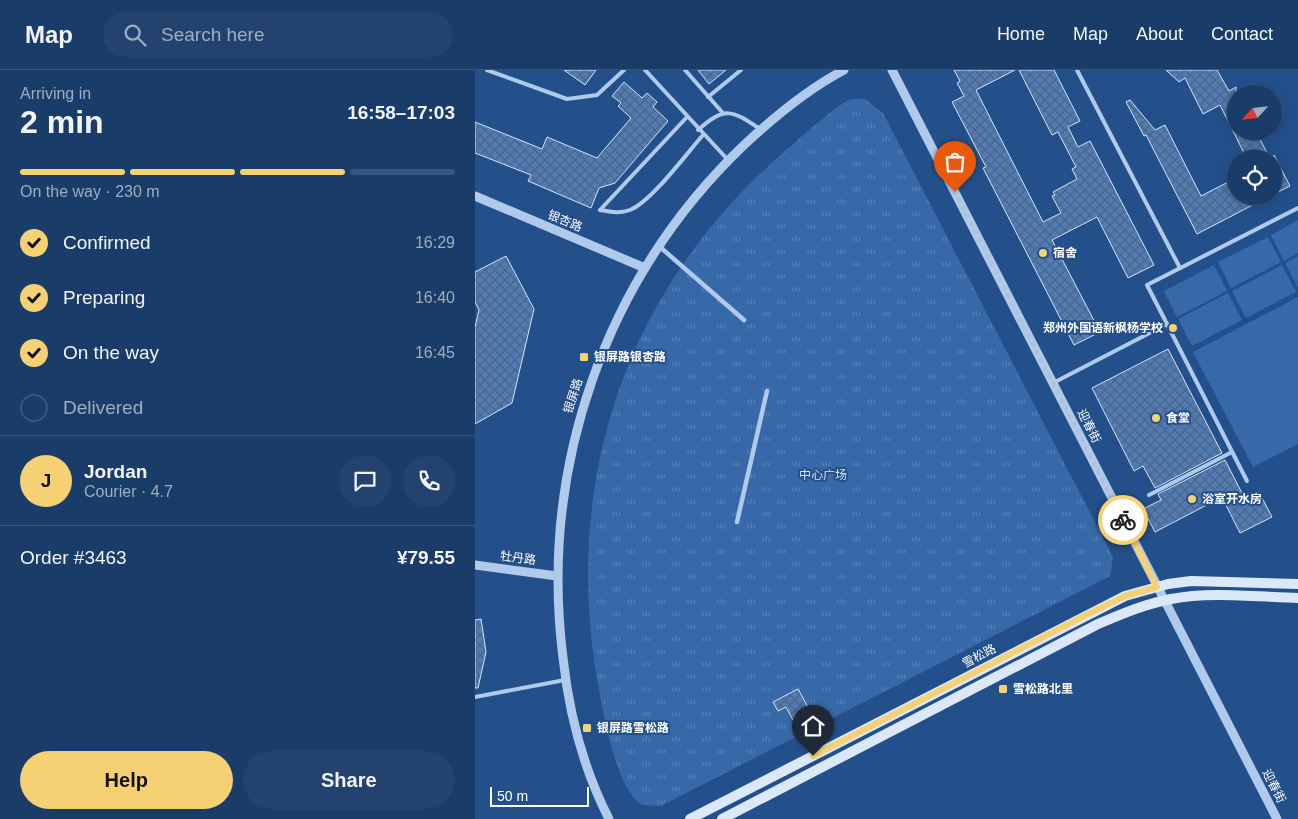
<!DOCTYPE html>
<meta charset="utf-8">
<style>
:root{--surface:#1a3c68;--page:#23436e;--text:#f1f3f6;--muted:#9fadc0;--line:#38567c;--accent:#f6d173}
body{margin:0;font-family:Helvetica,"Noto Sans SC",sans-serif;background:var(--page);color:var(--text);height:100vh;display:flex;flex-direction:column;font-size:19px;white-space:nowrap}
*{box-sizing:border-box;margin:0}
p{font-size:16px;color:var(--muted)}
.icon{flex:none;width:28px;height:28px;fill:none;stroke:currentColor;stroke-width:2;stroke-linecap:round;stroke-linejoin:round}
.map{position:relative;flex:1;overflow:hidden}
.details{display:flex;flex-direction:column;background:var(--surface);width:475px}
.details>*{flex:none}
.needle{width:32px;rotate:243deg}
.fabs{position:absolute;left:752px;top:15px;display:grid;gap:10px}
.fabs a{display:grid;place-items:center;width:55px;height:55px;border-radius:50%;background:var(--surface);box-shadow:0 2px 12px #0003,0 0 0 1px var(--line);font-size:25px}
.scale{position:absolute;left:15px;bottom:12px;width:99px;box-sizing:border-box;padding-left:5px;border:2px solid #fff;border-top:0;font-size:14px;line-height:18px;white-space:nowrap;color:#fff;-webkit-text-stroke:4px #23508b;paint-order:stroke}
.pin{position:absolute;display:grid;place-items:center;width:42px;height:42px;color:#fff;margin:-51px -21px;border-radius:50% 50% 50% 0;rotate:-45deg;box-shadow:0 0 5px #0007}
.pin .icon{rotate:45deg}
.courier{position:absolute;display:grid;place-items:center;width:50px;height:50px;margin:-25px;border:4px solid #f6d173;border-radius:50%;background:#fff;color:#222;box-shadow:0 1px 6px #0007}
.overview em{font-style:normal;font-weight:700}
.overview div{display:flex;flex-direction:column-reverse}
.overview{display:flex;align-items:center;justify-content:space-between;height:85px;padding:0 20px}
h1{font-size:32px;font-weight:700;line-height:38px}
.bar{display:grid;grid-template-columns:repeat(4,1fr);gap:8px 5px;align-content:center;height:60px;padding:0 20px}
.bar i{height:6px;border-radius:4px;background:var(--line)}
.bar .current{background:var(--accent)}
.bar p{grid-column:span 4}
.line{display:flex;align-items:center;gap:12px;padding:0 20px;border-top:1px solid var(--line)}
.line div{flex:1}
.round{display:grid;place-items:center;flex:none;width:52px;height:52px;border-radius:26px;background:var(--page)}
ol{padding:0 20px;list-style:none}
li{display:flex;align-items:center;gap:15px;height:55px}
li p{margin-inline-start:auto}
li .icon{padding:5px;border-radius:50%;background:var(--accent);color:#111;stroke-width:4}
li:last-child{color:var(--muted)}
li i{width:28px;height:28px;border:2px solid var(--line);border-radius:50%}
.button{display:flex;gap:10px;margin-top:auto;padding:10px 20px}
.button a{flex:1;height:58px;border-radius:30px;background:var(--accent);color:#111;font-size:20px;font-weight:700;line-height:58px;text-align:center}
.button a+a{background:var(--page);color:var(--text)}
header{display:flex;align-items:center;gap:30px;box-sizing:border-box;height:70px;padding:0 25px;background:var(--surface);border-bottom:1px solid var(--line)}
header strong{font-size:24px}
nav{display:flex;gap:28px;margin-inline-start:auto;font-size:18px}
.search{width:350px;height:45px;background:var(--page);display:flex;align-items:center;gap:12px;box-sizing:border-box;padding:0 18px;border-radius:28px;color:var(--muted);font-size:19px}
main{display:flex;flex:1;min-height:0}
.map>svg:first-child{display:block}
.grass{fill:#3769a8}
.park{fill:url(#park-tufts)}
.building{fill:url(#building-cross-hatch);stroke:#d5e5f8}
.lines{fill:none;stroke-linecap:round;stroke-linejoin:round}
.service{stroke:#b0caeb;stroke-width:4}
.pedestrian{stroke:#b0caeb;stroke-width:4.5}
.tertiary{stroke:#b0caeb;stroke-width:9}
.secondary{stroke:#dbe8f8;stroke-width:10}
.done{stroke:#b2c2d6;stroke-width:5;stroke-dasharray:0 9}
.route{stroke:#f6d173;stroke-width:6}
.poi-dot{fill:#f6d173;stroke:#23508b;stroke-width:2}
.labels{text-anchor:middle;stroke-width:4;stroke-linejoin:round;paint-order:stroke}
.street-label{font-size:12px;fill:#fff;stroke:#23508b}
.poi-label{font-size:12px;font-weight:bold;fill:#fff;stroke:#23508b;text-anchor:start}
.park-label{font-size:12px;fill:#d5e5f8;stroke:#23508b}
</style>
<header>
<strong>Map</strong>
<div class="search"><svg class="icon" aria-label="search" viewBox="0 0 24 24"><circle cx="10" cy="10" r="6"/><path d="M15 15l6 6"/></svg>Search here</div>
<nav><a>Home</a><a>Map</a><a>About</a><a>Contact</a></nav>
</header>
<main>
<section class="details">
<div class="overview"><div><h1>2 min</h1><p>Arriving in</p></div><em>16:58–17:03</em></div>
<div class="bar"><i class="current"></i><i class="current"></i><i class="current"></i><i></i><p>On the way · 230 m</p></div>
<ol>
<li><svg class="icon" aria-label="check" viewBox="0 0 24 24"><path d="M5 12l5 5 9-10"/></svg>Confirmed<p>16:29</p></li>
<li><svg class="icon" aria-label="check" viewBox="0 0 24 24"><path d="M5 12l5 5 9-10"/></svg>Preparing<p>16:40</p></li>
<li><svg class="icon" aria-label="check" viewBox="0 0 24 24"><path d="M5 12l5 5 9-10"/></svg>On the way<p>16:45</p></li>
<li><i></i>Delivered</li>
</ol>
<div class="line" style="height:90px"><b class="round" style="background:var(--accent);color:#111">J</b><div><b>Jordan</b><p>Courier · 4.7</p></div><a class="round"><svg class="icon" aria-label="chat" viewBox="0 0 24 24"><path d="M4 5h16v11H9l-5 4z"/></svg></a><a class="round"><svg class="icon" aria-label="phone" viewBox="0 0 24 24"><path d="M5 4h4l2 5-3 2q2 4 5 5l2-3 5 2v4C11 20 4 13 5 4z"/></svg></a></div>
<div class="line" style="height:65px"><div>Order #3463</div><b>¥79.55</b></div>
<div class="button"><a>Help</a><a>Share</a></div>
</section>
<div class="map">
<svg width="823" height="749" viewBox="0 0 823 749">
<defs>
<pattern id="park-tufts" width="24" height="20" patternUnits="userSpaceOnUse" patternTransform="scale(1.25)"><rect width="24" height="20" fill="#3769a8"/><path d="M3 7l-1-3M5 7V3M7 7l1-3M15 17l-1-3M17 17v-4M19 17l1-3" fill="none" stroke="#5580b5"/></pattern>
<pattern id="building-cross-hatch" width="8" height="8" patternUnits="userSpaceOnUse" patternTransform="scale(1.25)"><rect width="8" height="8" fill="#507bb4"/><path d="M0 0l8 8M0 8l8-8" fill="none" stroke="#4e6685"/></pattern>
</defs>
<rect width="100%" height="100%" fill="#23508b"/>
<g class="grass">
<path d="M823,150V183L809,191L796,165Z"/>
<path d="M793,167L806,192L756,218L743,192Z"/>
<path d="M823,186V218L810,193Z"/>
<path d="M739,195L752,221L702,247L689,221Z"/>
<path d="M807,195L821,222L771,248L757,221Z"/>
<path d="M753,223L767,250L717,276L703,249Z"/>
<path d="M823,227V374L778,397L718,282Z"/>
</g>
<path class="park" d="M390,29L408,43L638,487L635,506L186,736L167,735C143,720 131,657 126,630C83,417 148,217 316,76C331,63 357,39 374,30C379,28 385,29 390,29Z"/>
<g class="building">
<path d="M89,0H121L110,15Z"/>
<path d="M223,0H251L234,14Z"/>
<path d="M479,0H540L501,20L568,152L586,143L577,126L580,125L578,122L602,109L597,99L601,97L583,62L577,65L544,0H579L605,51L593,57L603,77L615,71L679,195L653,208L622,147L577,170L625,262L599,275L508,98L511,97L477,32L489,26L482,13L485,11Z"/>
<path d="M691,0H742L754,21L761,17V61H781L795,89H772L745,35L728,44L710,8L704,12Z"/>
<path d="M149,12L167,28L172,23L182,32L178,37L193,51L140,113L124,118L116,138L53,111L56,105L0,83V52L67,79L72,67L122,88L156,48L143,36L146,33L137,26Z"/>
<path d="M655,30L680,60L690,55L726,126L761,108V126H795L722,164L671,65L669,66L651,32Z"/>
<path d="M799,85L815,116L799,124Z"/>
<path d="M31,186L59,239L37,333L0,354V257L4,240L0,232V202Z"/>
<path d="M693,279L747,383L680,418L668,396L659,401L617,318Z"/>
<path d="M750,390L770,429L784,422L797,447L765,463L747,427L680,462L668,439L686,430L683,424Z"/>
<path d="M6,549L11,582L3,618H0V550Z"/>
<path d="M323,619L340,650L331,655L326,646L318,650L311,637L303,641L298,632Z"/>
</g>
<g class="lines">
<g class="service">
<path d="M12,0L92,29L122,25L149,0"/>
<path d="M170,0L253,90"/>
<path d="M210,0L247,42"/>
<path d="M602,0L705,198"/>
<path d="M233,27L266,0"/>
<path d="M223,60C250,36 257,40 285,59"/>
<path d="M125,140C136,142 145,144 155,140C176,132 212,83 228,65"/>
<path d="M125,140L212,47"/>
<path d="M692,254L772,411"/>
<path d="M578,313L692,254L672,215L823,138"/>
<path d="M674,425L757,382"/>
<path d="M0,627L90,610"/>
</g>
<g class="pedestrian">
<path d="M185,177L269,250"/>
<path d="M262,452L292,321"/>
</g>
<g class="tertiary">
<path d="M417,0L802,749"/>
<path d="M0,126L170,198"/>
<path d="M0,495L82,506"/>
<path d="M134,749C109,700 94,643 88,588C64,397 130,208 269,75C299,47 333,19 369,0"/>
</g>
<g class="secondary">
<path d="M215,749L650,526L693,514L716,511L823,514"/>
<path d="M247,749L623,554C647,544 670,534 696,529C735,521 783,527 823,528"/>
</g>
</g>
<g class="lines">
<path class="done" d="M480,122L648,450"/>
<path class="route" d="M338,686L617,542L650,526L682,517L648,450"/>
</g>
<g class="poi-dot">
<circle cx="568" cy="183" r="5"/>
<circle cx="698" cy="258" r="5"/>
<rect x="104" y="282" width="10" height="10" rx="2.5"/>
<circle cx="681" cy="348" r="5"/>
<circle cx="717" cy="429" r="5"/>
<rect x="523" y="614" width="10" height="10" rx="2.5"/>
<rect x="107" y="653" width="10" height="10" rx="2.5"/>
</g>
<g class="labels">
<g class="street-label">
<text transform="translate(90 151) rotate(23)" y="4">银杏路</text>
<text transform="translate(98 326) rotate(-72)" y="4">银屏路</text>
<text transform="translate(614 356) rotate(63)" y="4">迎春街</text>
<text transform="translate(43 488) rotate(7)" y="4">牡丹路</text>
<text transform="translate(504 586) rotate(-28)" y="4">雪松路</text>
<text transform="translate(799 716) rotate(63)" y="4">迎春街</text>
</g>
<g class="poi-label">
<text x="578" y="187">宿舍</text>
<text x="688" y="262" text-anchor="end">郑州外国语新枫杨学校</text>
<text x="119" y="291">银屏路银杏路</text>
<text x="691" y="352">食堂</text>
<text x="727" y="433">浴室开水房</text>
<text x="538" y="623">雪松路北里</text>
<text x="122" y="662">银屏路雪松路</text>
</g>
<g class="park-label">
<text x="348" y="409">中心广场</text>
</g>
</g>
</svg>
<div class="fabs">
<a><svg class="needle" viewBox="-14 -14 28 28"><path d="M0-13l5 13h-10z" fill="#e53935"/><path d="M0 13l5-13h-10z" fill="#9fadc0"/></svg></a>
<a><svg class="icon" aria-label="locate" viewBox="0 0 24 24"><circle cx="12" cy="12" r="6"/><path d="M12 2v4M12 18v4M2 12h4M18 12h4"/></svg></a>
</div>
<div class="scale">50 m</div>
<div class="pin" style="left:480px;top:122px;background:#ea580c"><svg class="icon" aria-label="bag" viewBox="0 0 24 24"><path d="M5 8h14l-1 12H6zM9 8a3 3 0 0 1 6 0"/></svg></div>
<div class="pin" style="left:338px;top:686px;background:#1f2937"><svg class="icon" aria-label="home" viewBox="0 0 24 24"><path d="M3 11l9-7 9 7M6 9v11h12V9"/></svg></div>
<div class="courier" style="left:648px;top:450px"><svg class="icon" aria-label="bike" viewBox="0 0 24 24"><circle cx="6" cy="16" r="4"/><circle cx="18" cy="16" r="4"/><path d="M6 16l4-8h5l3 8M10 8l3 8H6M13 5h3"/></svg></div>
</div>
</main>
